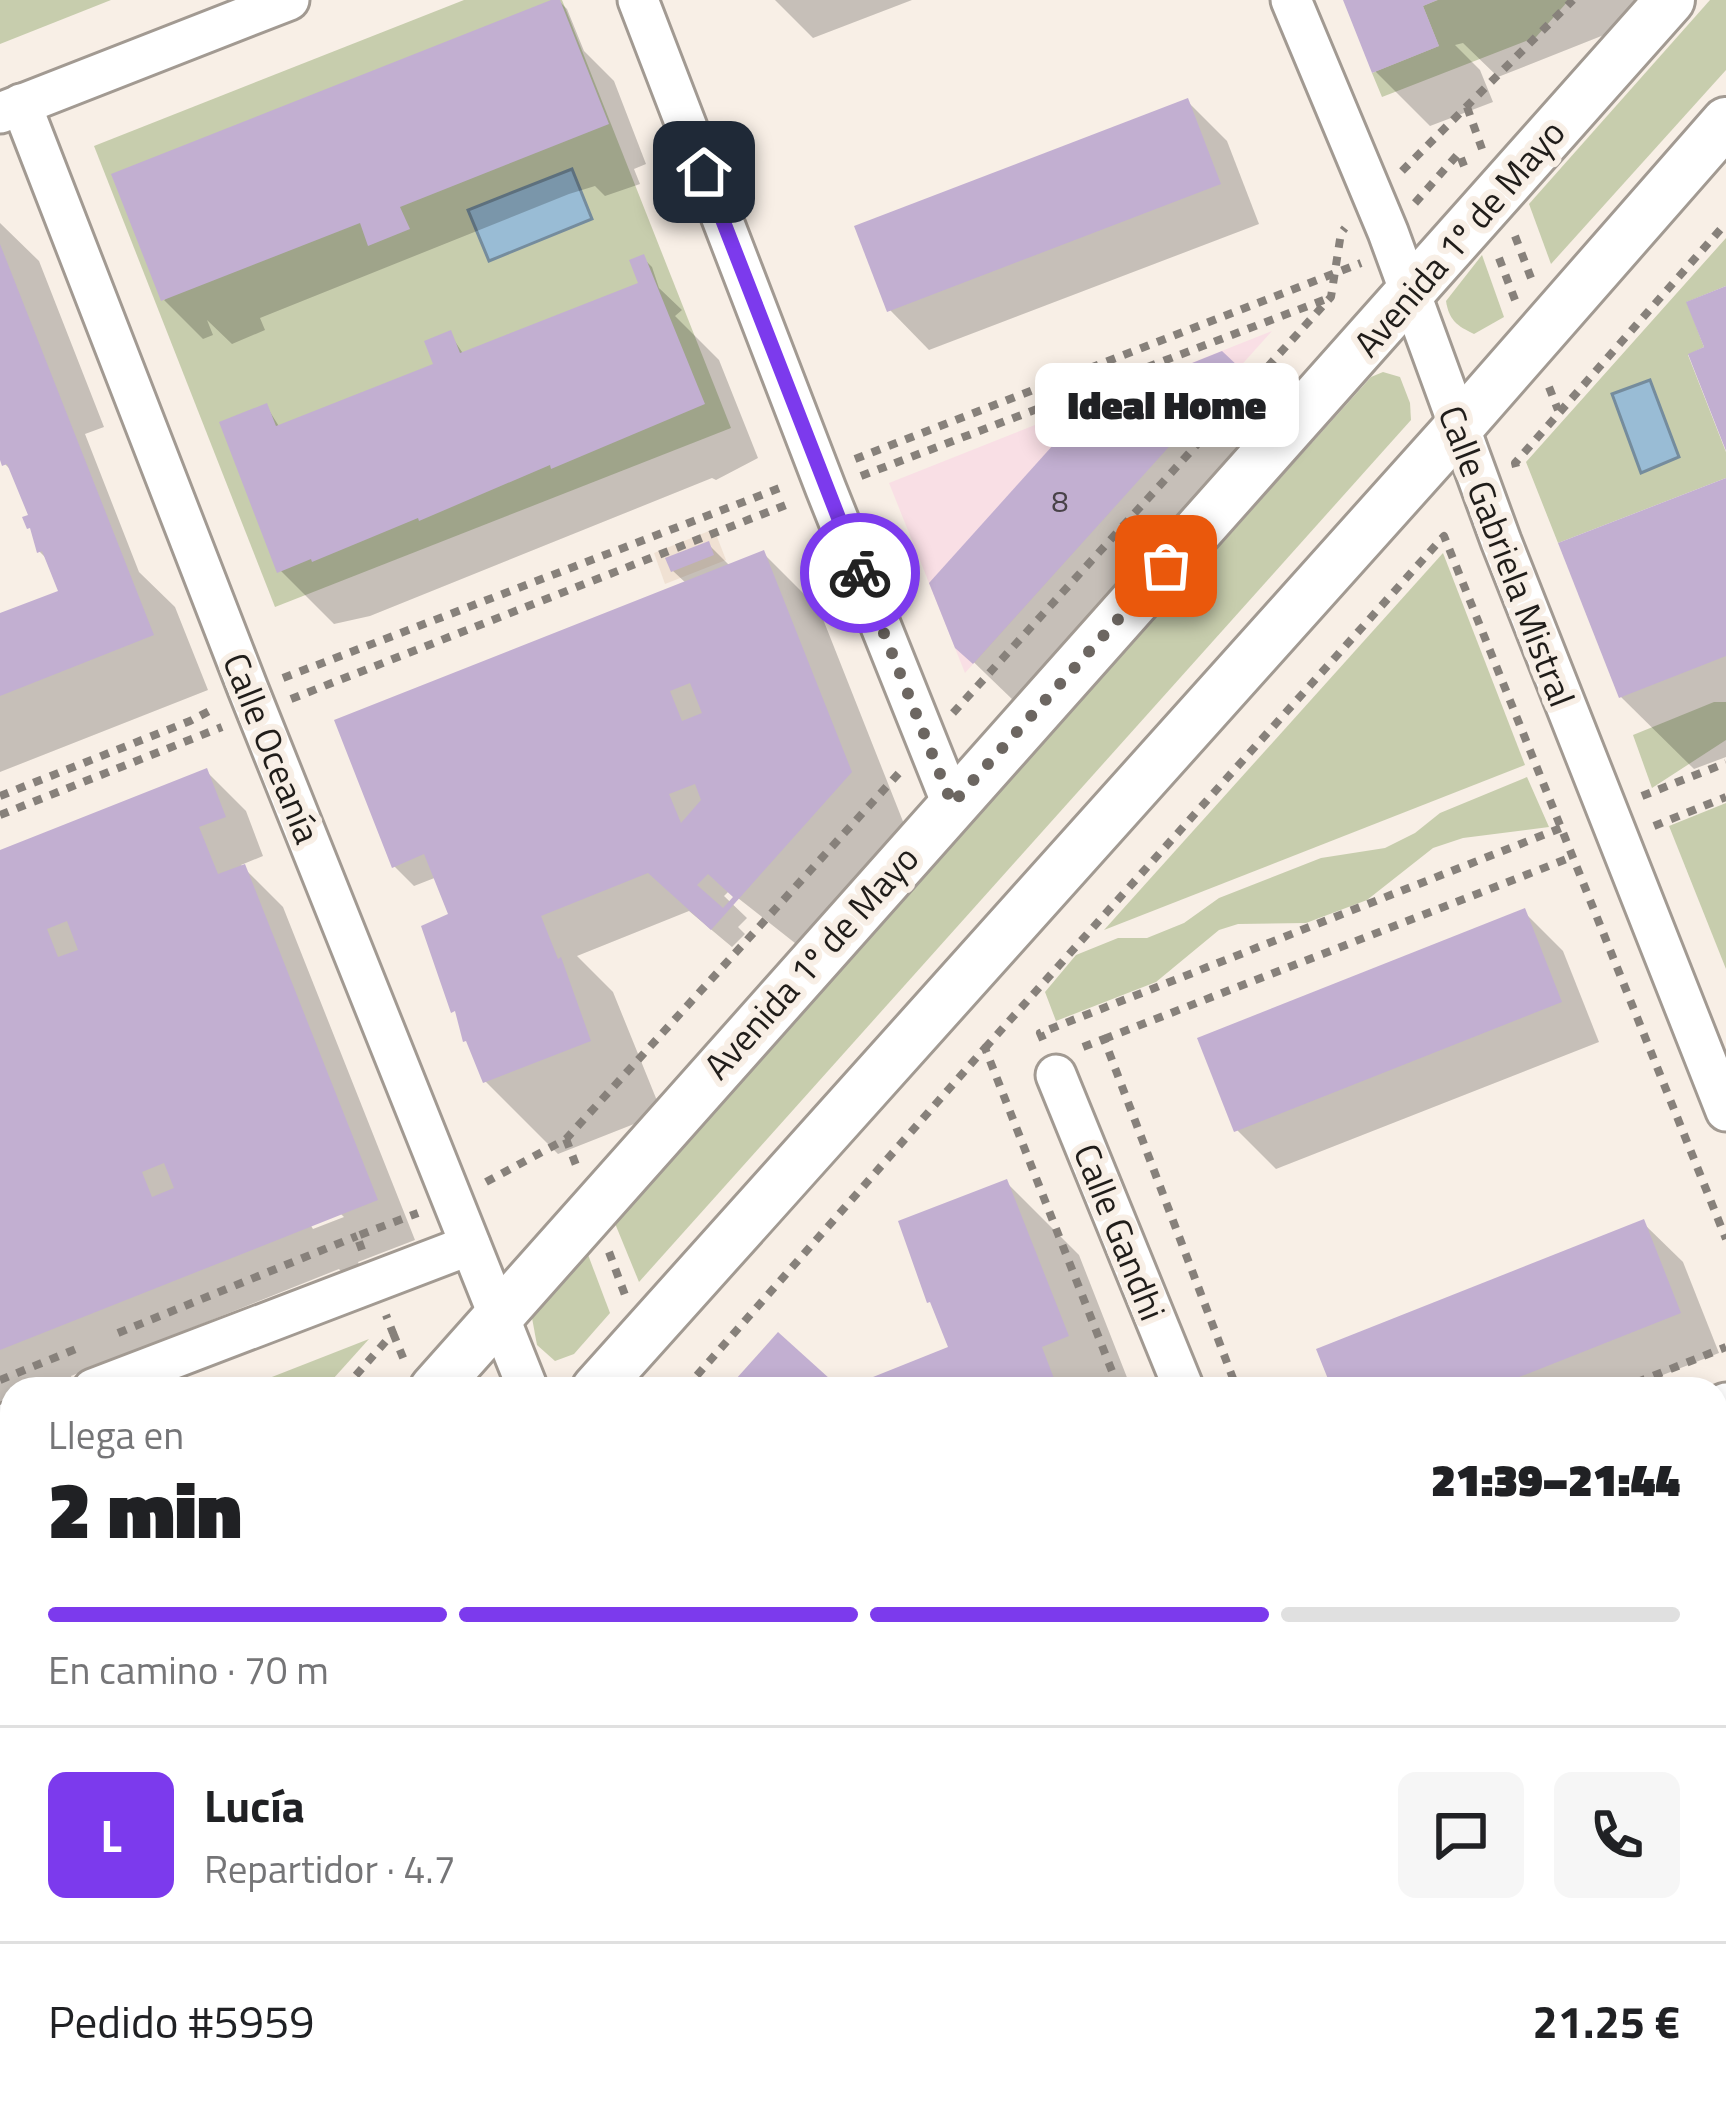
<!DOCTYPE html>
<html lang="es">
<meta charset="utf-8">
<style>
:root{--surface:#fff;--page:#f6f6f6;--text:#202124;--muted:#757577;--line:#e0e0e0;--accent:#7c3aed}
body{margin:0;font-family:"Titillium Web",sans-serif;background:var(--page);color:var(--text);height:100vh;display:flex;flex-direction:column;font-size:45px;white-space:nowrap}
*{box-sizing:border-box;margin:0}
p{font-size:39px;color:var(--muted)}
.icon{flex:none;width:66px;height:66px;fill:none;stroke:currentColor;stroke-width:2;stroke-linecap:round;stroke-linejoin:round}
.map{position:relative;flex:1;overflow:hidden}
.sheet{position:absolute;left:0px;top:1377px;width:1728px;height:744px;display:flex;flex-direction:column;background:var(--surface);border-radius:36px 36px 0 0;box-shadow:0 6px 18px #0003}
.sheet>*{flex:none}
.pin{position:absolute;display:grid;place-items:center;width:102px;height:102px;color:#fff;margin:-51px;border-radius:24px;box-shadow:0 6px 18px #0006}
.courier{position:absolute;display:grid;place-items:center;width:120px;height:120px;margin:-60px;border:9px solid #7c3aed;border-radius:50%;background:#fff;color:#222;box-shadow:0 3px 15px #0007}
.bubble{position:absolute;height:84px;border-radius:18px;background:var(--surface);box-shadow:0 6px 18px #0003;font-size:39px;font-weight:800;line-height:84px;text-align:center}
.summary em{font-style:normal;font-weight:800}
.summary div{display:flex;flex-direction:column-reverse}
.summary{display:flex;align-items:center;justify-content:space-between;height:204px;padding:0 48px}
h1{font-size:78px;font-weight:800;line-height:90px}
.bar{display:grid;grid-template-columns:repeat(4,1fr);gap:18px 12px;align-content:center;height:144px;padding:0 48px}
.bar i{height:15px;border-radius:9px;background:var(--line)}
.bar .active{background:var(--accent)}
.bar p{grid-column:span 4}
.line{display:flex;align-items:center;gap:30px;padding:0 48px;border-top:3px solid var(--line)}
.line div{flex:1}
.round{display:grid;place-items:center;flex:none;width:126px;height:126px;border-radius:18px;background:var(--page)}
.map>svg:first-child{display:block}
.commercial{fill:#f9dfe5}
.built{fill:#f0e1d3}
.green{fill:#c7cdad}
.water{fill:#99bcd5;stroke:#758c9d;stroke-width:3}
.shadow{fill:#0003;fill-rule:evenodd}
.building{fill:#c2afd1;fill-rule:evenodd}
.lines{fill:none;stroke-linecap:round;stroke-linejoin:round}
.pedestrian-casing{stroke:#a29a92;stroke-width:36}
.minor-casing{stroke:#a29a92;stroke-width:45}
.tertiary-casing{stroke:#a29a92;stroke-width:54}
.path{stroke:#87817b;stroke-width:8;stroke-dasharray:9 9;stroke-linecap:butt}
.pedestrian{stroke:#fff;stroke-width:30}
.minor{stroke:#fff;stroke-width:39}
.tertiary{stroke:#fff;stroke-width:48}
.done{stroke:#6c6661;stroke-width:12;stroke-dasharray:0 21.6}
.route{stroke:#7c3aed;stroke-width:15}
.labels{text-anchor:middle;stroke-width:12;stroke-linejoin:round;paint-order:stroke}
.number-label{font-size:30px;fill:#484248}
.street-label{font-size:36px;fill:#201d1a;stroke:#f8efe6}
</style>
<div class="map">
<svg width="1726" height="2121" viewBox="0 0 1726 2121">
<rect width="100%" height="100%" fill="#f8efe6"/>
<path class="commercial" d="M1272,331L965,673L889,483Z"/>
<g class="built">
<path d="M714,529L726,560L665,584L654,553Z"/>
<path d="M116,2109H750L754,2121H86Z"/>
</g>
<g class="green">
<path d="M0,0H111L0,44Z"/>
<path d="M464,0H562L731,428L275,607L94,146Z"/>
<path d="M1438,0H1569L1536,37L1382,97L1372,73L1439,46L1423,6Z"/>
<path d="M1710,0H1726V70L1551,264L1529,204Z"/>
<path d="M1726,238V286L1687,302L1704,347L1688,355L1726,452V478L1558,543L1526,462Z"/>
<path d="M1482,255L1504,317L1474,334C1457,326 1449,320 1446,301Z"/>
<path d="M1383,372L1400,377L1410,403L1411,420L639,1282L614,1221L1371,377Z"/>
<path d="M1443,553L1525,765L1104,930Z"/>
<path d="M1714,702H1726V740L1652,788L1633,735Z"/>
<path d="M1527,777L1549,827L1463,838L1433,848L1367,900L1306,923L1238,924L1219,930L1156,982L1056,1021L1045,992L1076,955L1118,938H1147L1184,923L1219,898L1321,858L1385,848L1415,833L1440,813Z"/>
<path d="M1726,803V969L1669,826Z"/>
<path d="M587,1252L610,1313L574,1354L555,1361L537,1345L532,1318L536,1308Z"/>
<path d="M369,1339L324,1389H241Z"/>
</g>
<g class="water">
<path d="M572,169L592,219L489,261L468,210Z"/>
<path d="M1650,380L1679,457L1641,473L1612,394Z"/>
</g>
<g class="shadow">
<path d="M558,0L567,9L584,51L614,81L646,164L634,169L640,184L605,196L595,186L569,194L260,318L265,330L232,344L207,320L213,335L203,339L164,300Z"/>
<path d="M775,0H912L813,38Z"/>
<path d="M1347,0H1686L1687,2L1498,77L1463,43L1455,45L1480,70L1493,102L1430,126L1375,71Z"/>
<path d="M1188,102L1227,141L1259,224L929,350L890,310Z"/>
<path d="M0,223L39,261L104,427L85,434L139,572L175,607L208,690L0,772V615L61,595L49,561L39,551L32,517L15,474L5,464L0,448Z"/>
<path d="M643,258L652,267L659,288L682,310L675,316L719,360L758,458L716,480L712,478L370,616L334,624L279,569L267,407L280,428L437,366L450,334L464,355L642,284Z"/>
<path d="M1238,370L1277,409L1014,701L957,646Z"/>
<path d="M1726,481V757L1694,769L1621,697Z"/>
<path d="M708,544L731,567L764,554L819,609L906,829L800,947L729,891L724,896L747,918L738,927L745,934L732,947L689,911L577,956L613,992L662,1113L558,1154L485,1081L456,927L437,877L414,886L394,866L687,584L673,571Z"/>
<path d="M207,772L246,811L263,856L241,865L283,907L415,1240L358,1262L366,1281L355,1286L339,1269L71,1376L76,1389H57L51,1383L37,1389H12V1399L0,1404V853ZM339,1212L344,1217L313,1229L310,1224Z"/>
<path d="M1524,912L1563,951L1599,1042L1276,1169L1237,1130Z"/>
<path d="M1006,1182L1079,1255L1128,1380L1103,1389H850L953,1348Z"/>
<path d="M1643,1223L1683,1262L1719,1353L1627,1389H1335Z"/>
<path d="M1726,1498V1688L1716,1692V1502Z"/>
<path d="M1726,1790V2014L1716,2018V1794Z"/>
<path d="M448,2109H759L764,2121H453Z"/>
<path d="M884,2109H1402L1407,2121H889Z"/>
</g>
<g class="building">
<path d="M551,0H560L609,124L400,207L410,229L368,246L360,223L161,301L111,174Z"/>
<path d="M1343,0H1437L1423,6L1439,46L1372,73Z"/>
<path d="M1188,98L1221,184L887,312L854,226Z"/>
<path d="M0,244L154,635L0,696V613L58,591L42,551L37,553L30,528L27,529L22,517L28,515L7,464L2,466L0,460Z"/>
<path d="M644,254L705,404L551,469L550,465L419,521L418,518L312,562L311,559L277,573L219,422L267,403L276,426L433,364L424,341L451,330L460,353L638,283L629,260Z"/>
<path d="M1726,286V451L1688,354L1704,347L1686,302Z"/>
<path d="M1222,351L1240,368L973,664L955,648L929,583L1090,404Z"/>
<path d="M1726,478V656L1619,698L1558,543Z"/>
<path d="M709,541L714,555L671,572L665,558Z"/>
<path d="M764,550L852,772L711,930L648,873L541,916L558,959L561,957L591,1041L483,1083L466,1041L463,1042L455,1011L451,1013L421,926L448,914L424,854L392,868L334,720ZM690,683L702,713L682,721L670,691ZM695,784L701,800L681,823L669,794ZM708,874L733,897L723,908L697,885Z"/>
<path d="M207,768L226,817L199,827L218,874L245,864L378,1200L0,1350V850ZM67,921L78,950L58,957L47,929ZM164,1163L174,1188L152,1197L142,1172Z"/>
<path d="M1525,908L1562,1002L1234,1132L1197,1038Z"/>
<path d="M1007,1179L1069,1336L1042,1347L1058,1389H843L948,1347L930,1302L927,1303L898,1221Z"/>
<path d="M1644,1219L1681,1313L1489,1389H1332L1316,1349Z"/>
<path d="M778,1332L830,1379L841,1389H727Z"/>
<path d="M1726,1494V1650L1720,1636L1716,1638V1498Z"/>
<path d="M1726,1787V1937L1716,1941V1791Z"/>
<path d="M1726,2103V2121H1681L1716,2109Z"/>
<path d="M298,2109H372L377,2121H267Z"/>
<path d="M445,2109H750L754,2121H450Z"/>
<path d="M881,2109H1308L1310,2116L1296,2121H886Z"/>
</g>
<g class="lines">
<g class="pedestrian-casing">
<g id="pedestrian">
<path d="M1716,1987L1726,1984"/>
<path d="M1367,2121L1399,2109"/>
</g>
</g>
<g class="minor-casing">
<g id="minor">
<path d="M638,0L826,489L952,804"/>
<path d="M1291,0L1388,232L1501,541L1726,1111"/>
<path d="M21,104L248,689L528,1389"/>
<path d="M0,113L289,0"/>
<path d="M1056,1075L1184,1389"/>
<path d="M93,1389L470,1245"/>
<path d="M1716,1407L1726,1403"/>
<path d="M0,1426L12,1421"/>
<path d="M0,1717L12,1746"/>
<path d="M811,2109L815,2121"/>
<path d="M1463,2109L1468,2121"/>
</g>
</g>
<g class="tertiary-casing">
<g id="tertiary">
<path d="M434,1389L1670,0"/>
<path d="M596,1389L1458,428L1726,122"/>
<path d="M0,1865L12,1851"/>
<path d="M0,2057L12,2043"/>
</g>
</g>
<g class="path">
<path d="M1467,107L1482,149"/>
<path d="M1402,171L1573,0"/>
<path d="M1415,203L1459,153L1464,166"/>
<path d="M1515,236L1531,278"/>
<path d="M1499,258L1515,300"/>
<path d="M1549,387L1558,410"/>
<path d="M855,459L1361,263"/>
<path d="M1516,467L1515,463L1726,223"/>
<path d="M861,476L1329,298"/>
<path d="M283,678L785,486"/>
<path d="M291,699L791,503"/>
<path d="M953,713L1331,297L1341,233L1345,228"/>
<path d="M0,796L190,721L215,708"/>
<path d="M1642,796L1726,763"/>
<path d="M0,815L222,727"/>
<path d="M1654,826L1726,797"/>
<path d="M1104,1039L1572,857"/>
<path d="M1043,1040L1040,1033L1561,828"/>
<path d="M1083,1047L1104,1039L1237,1389"/>
<path d="M985,1048L1444,536L1726,1239"/>
<path d="M566,1139L576,1165"/>
<path d="M486,1182L566,1139L899,773"/>
<path d="M362,1250L357,1236L418,1213"/>
<path d="M609,1252L625,1295"/>
<path d="M118,1333L357,1236"/>
<path d="M393,1333L404,1360"/>
<path d="M0,1380L76,1349"/>
<path d="M344,1389L393,1333L386,1315"/>
<path d="M685,1389L985,1048L1119,1389"/>
<path d="M1620,1389L1726,1347"/>
<path d="M1716,1466L1726,1462"/>
<path d="M1716,2055L1726,2051"/>
<path d="M1716,2079L1726,2075"/>
<path d="M452,2109L457,2121"/>
<path d="M763,2109L767,2121"/>
<path d="M858,2109L862,2121"/>
<path d="M1522,2109L1527,2121"/>
<path d="M64,2121L93,2109"/>
<path d="M1551,2121L1581,2109"/>
<path d="M1610,2121L1641,2109"/>
</g>
<use href="#pedestrian" class="pedestrian"/>
<use href="#minor" class="minor"/>
<use href="#tertiary" class="tertiary"/>
</g>
<g class="lines">
<path class="done" d="M860,573L952,804L1166,566"/>
<path class="route" d="M704,172L860,573"/>
</g>
<g class="labels">
<g class="number-label">
<text x="1060" y="512">8</text>
</g>
<g class="street-label">
<text transform="translate(1459 238) rotate(-49)" y="13">Avenida 1º de Mayo</text>
<text transform="translate(1507 556) rotate(69)" y="13">Calle Gabriela Mistral</text>
<text transform="translate(272 748) rotate(68)" y="13">Calle Oceanía</text>
<text transform="translate(811 962) rotate(-48)" y="13">Avenida 1º de Mayo</text>
<text transform="translate(1120 1232) rotate(68)" y="13">Calle Gandhi</text>
</g>
</g>
</svg>
<div class="pin" style="left:1166px;top:566px;background:#ea580c"><svg class="icon" aria-label="bag" viewBox="0 0 24 24"><path d="M5 8h14l-1 12H6zM9 8a3 3 0 0 1 6 0"/></svg></div>
<div class="pin" style="left:704px;top:172px;background:#1f2937"><svg class="icon" aria-label="home" viewBox="0 0 24 24"><path d="M3 11l9-7 9 7M6 9v11h12V9"/></svg></div>
<div class="courier" style="left:860px;top:573px"><svg class="icon" aria-label="bike" viewBox="0 0 24 24"><circle cx="6" cy="16" r="4"/><circle cx="18" cy="16" r="4"/><path d="M6 16l4-8h5l3 8M10 8l3 8H6M13 5h3"/></svg></div>
<div class="bubble" style="left:1035px;top:363px;width:264px">Ideal Home</div>
<section class="sheet">
<div class="summary"><div><h1>2 min</h1><p>Llega en</p></div><em>21:39–21:44</em></div>
<div class="bar"><i class="active"></i><i class="active"></i><i class="active"></i><i></i><p>En camino · 70 m</p></div>
<div class="line" style="height:216px"><b class="round" style="background:var(--accent);color:#fff">L</b><div><b>Lucía</b><p>Repartidor · 4.7</p></div><a class="round"><svg class="icon" aria-label="chat" viewBox="0 0 24 24"><path d="M4 5h16v11H9l-5 4z"/></svg></a><a class="round"><svg class="icon" aria-label="phone" viewBox="0 0 24 24"><path d="M5 4h4l2 5-3 2q2 4 5 5l2-3 5 2v4C11 20 4 13 5 4z"/></svg></a></div>
<div class="line" style="height:156px"><div>Pedido #5959</div><b>21.25 €</b></div>
</section>
</div>
